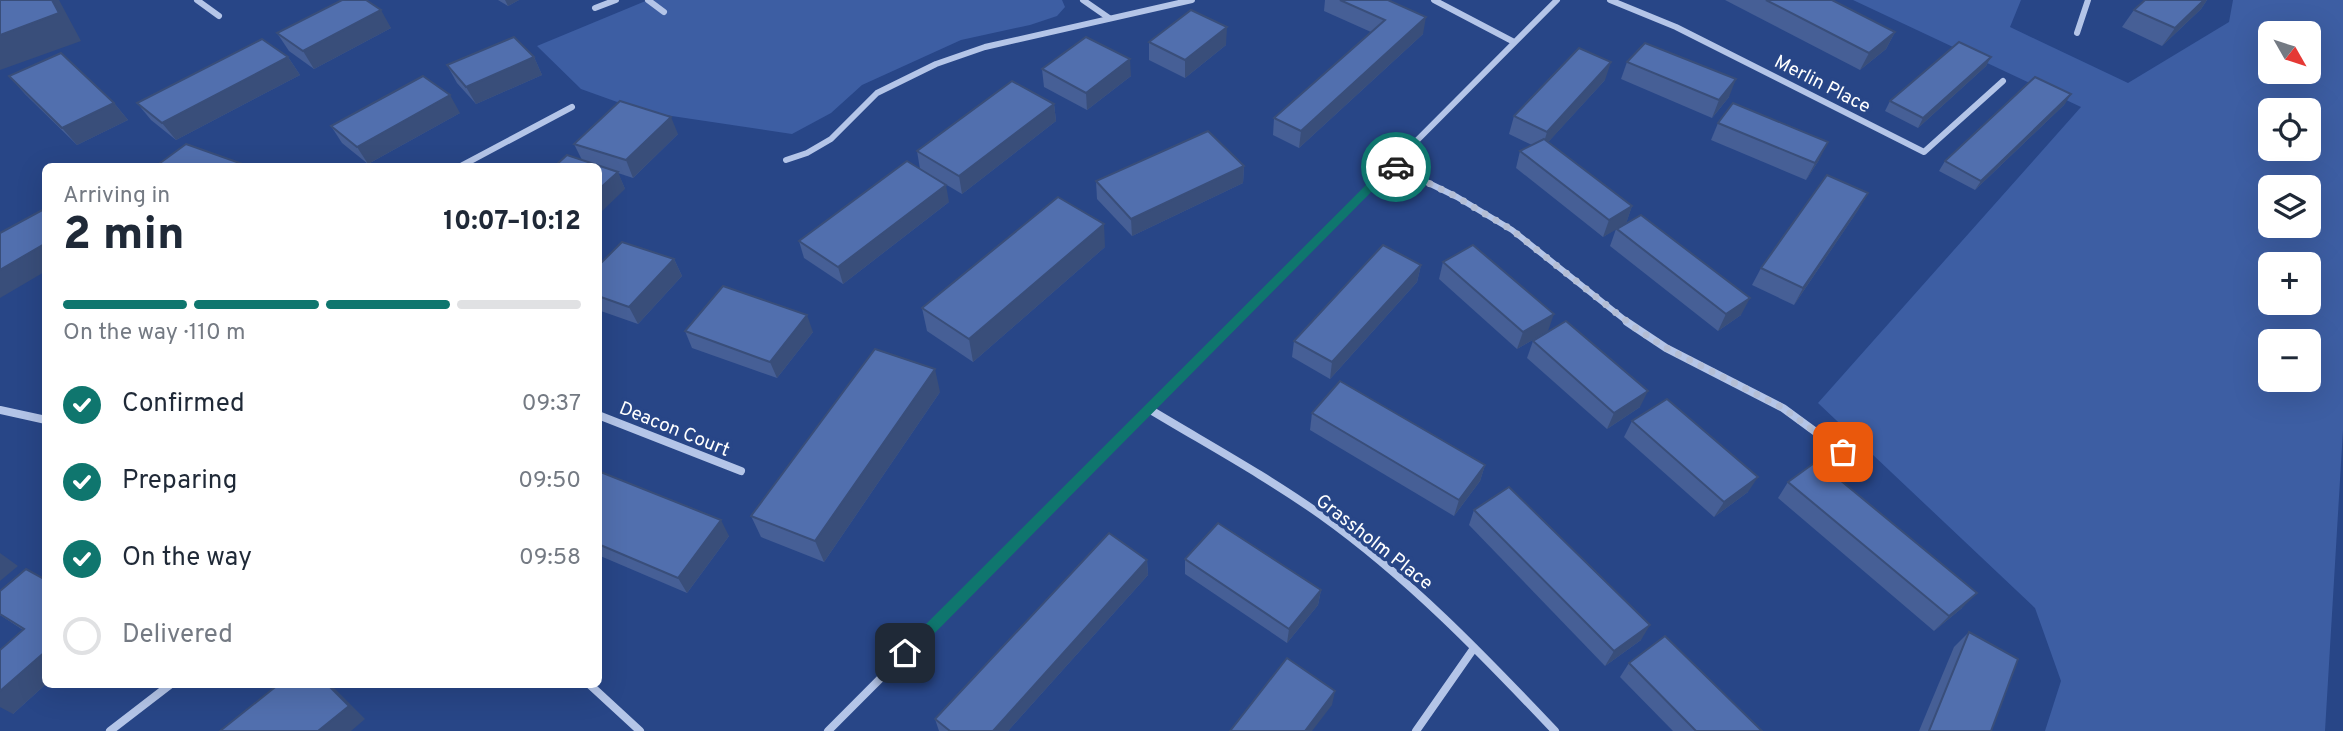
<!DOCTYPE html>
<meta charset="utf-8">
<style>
:root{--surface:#fff;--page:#f2f2f3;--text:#1f2937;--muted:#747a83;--line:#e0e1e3;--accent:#0f766e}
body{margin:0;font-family:Overpass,sans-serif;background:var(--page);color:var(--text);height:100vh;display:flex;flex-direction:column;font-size:26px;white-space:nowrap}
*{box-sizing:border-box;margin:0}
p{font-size:23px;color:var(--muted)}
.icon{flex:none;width:38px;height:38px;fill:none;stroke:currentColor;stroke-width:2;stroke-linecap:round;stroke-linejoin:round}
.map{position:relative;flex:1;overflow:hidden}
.details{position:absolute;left:42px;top:163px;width:560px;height:525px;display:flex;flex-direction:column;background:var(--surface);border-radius:10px;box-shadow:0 7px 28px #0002}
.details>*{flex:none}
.needle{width:46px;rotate:129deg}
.controls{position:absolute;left:2258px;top:21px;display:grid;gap:14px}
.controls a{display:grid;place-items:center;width:63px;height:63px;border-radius:10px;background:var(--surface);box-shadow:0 7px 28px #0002;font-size:35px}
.pin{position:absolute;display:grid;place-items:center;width:60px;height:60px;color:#fff;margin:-30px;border-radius:14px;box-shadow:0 4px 10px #0006}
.courier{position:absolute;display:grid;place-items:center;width:70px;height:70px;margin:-35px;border:5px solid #0f766e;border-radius:50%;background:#fff;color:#222;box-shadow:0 2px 9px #0007}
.headline em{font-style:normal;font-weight:800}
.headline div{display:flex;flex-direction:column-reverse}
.headline{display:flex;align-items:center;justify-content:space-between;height:119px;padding:0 21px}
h1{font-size:46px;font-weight:800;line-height:52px}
.bar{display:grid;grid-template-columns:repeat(4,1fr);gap:10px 7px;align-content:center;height:84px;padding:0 21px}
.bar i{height:9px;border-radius:5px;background:var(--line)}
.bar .selected{background:var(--accent)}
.bar p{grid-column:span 4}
ol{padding:0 21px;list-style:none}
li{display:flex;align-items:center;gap:21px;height:77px}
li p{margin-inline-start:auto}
li .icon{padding:7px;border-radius:50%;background:var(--accent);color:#fff;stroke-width:4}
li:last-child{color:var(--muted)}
li i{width:38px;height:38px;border:4px solid var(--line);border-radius:50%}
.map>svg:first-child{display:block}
.green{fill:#3d5ea3;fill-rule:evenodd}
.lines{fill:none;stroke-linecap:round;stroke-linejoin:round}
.street-far1{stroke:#b4c5e8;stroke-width:6}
.street{stroke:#b4c5e8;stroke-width:8}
.wall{fill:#465f96}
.shaded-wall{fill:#394e7a}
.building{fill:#516fae;stroke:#394e7a;stroke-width:2}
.route{fill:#0f766e}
.done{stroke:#b4bed5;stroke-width:7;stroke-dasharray:0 12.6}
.labels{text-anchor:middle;stroke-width:7;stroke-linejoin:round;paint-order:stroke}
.street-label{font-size:19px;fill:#fff;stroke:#284687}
</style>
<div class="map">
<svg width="2343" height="731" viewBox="0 0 2343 731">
<rect width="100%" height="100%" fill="#284687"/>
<g class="green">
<path d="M648,0H1062L1065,7L1057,16L1030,25L961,40L862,85L831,113L792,134L645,112L581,89L537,46Z"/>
<path d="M1853,0H2021L2010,27L2128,83L2229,22L2233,0H2343V430L2325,731H2045L2061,681L2035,608L1818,403L2081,107ZM2270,33H2308V72H2270ZM2270,110H2308V149H2270ZM2270,187H2308V226H2270ZM2270,264H2308V303H2270ZM2270,341H2308V380H2270Z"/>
</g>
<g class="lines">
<g class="street-far1">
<path d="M197,0L219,16"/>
<path d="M648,0L664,12"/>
<path d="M1083,0L1109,18"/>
<path d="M1434,0L1514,42"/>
<path d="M1610,0L1676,27L1924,152L2003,81"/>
<path d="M595,8L616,0"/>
<path d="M2077,33L2088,0"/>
<path d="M786,160L807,153L831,139L877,93L936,64L985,47L1192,0"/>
<path d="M1392,165L1457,197L1512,230L1630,324"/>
<path d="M461,166L572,107"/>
<path d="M1234,324L1557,0"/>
</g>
<g class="street">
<path d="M1627,322L1666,348L1783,408L1843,452"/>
<path d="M1149,409C1207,444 1266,476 1321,515C1408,577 1482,654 1555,731"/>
<path d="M0,410L46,420"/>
<path d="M598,415L741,471"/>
<path d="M589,684L640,731"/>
<path d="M110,731L171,684"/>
<path d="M828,731L1236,322"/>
<path d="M1416,731L1474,648"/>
</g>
</g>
<g class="wall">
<path d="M498,0H519L508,6Z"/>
<path d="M1325,0H1388L1423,34L1299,148L1273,135L1274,118L1371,32L1324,11Z"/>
<path d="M1725,0H1832L1895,32L1886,49L1860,70Z"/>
<path d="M2145,0H2207L2201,9L2162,46L2122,27L2134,10Z"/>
<path d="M371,3L391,28L314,69L289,51L277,33Z"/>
<path d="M1149,42L1226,45L1185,78L1149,60Z"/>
<path d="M288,57L300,75L176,140L151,120L137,103Z"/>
<path d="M534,57L542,75L476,104L457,83L447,65Z"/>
<path d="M1991,57L1986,66L1918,128L1885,111L1890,101Z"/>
<path d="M1627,62L1729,97L1712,118L1621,79Z"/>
<path d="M1042,69L1131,76L1087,110L1044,87Z"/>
<path d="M9,76L114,103L128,120L77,145L25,94Z"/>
<path d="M1605,80L1548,142L1632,206L1626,223L1741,315L1718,331L1610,246L1616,229L1603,237L1516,168L1520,151L1532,145L1509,134L1514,116Z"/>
<path d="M1054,104L1056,121L962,194L920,169L917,151Z"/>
<path d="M2065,104L1975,190L1939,171L1945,161Z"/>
<path d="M460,113L368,164L342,143L331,126Z"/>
<path d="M1718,123L1819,160L1806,180L1711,140Z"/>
<path d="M678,134L633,178L618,173L625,189L582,160L574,144Z"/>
<path d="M1244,166L1243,183L1132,236L1097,199L1096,181Z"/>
<path d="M1868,193L1858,210L1794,305L1752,285L1761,268Z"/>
<path d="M949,202L843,284L804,258L799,241Z"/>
<path d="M1105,247L973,362L927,331L922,308Z"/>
<path d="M674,259L682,276L638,324L598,310V266Z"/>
<path d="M1443,262L1548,331L1517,349L1439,279Z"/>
<path d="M1421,265L1417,282L1330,379L1292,357L1294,341Z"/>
<path d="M685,331L813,332L777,378L692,348Z"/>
<path d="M1533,341L1640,407L1607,429L1527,358Z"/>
<path d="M940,392L824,562L761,537L751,516Z"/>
<path d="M1312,413L1485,465L1480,481L1454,516L1310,430Z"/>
<path d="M1632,421L1748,492L1714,517L1624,437Z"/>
<path d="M598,471L729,536L687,593L598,555Z"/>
<path d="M1788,482L1962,608L1934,631L1778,498Z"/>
<path d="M1474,510L1641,640L1605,666L1469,525Z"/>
<path d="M1185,559L1321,590L1318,605L1287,643L1185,574Z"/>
<path d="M1147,560L1148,575L1008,731H939L935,719Z"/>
<path d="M46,580V684L13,714L23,630L0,615V591Z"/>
<path d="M1969,632L1991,731H1919L1954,647Z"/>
<path d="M1629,663L1762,731H1673L1620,677Z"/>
</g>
<g class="shaded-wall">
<path d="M52,0H59L81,41L0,70V35Z"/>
<path d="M505,0H519L508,6Z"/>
<path d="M2204,0H2207L2201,9L2162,46L2175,28Z"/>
<path d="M381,10L391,28L314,69L303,51Z"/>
<path d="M1426,17L1423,34L1299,148L1301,131Z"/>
<path d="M1227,27L1226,45L1185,78V60Z"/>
<path d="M1895,32L1886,49L1860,70L1869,53Z"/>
<path d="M288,57L300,75L176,140L162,123Z"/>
<path d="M534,57L542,75L476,104L466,87Z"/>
<path d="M1991,57L1986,66L1918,128L1923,118Z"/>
<path d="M1130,59L1131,76L1087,110L1086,93Z"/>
<path d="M1611,62L1605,80L1542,149L1547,132Z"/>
<path d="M1736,79L1729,97L1712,118L1719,100Z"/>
<path d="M2071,94L2065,104L1975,190L1981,181Z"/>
<path d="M450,95L460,113L368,164L357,147Z"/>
<path d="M114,103L128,120L77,145L62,128Z"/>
<path d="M1054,104L1056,121L962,194L959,176Z"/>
<path d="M671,117L678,134L633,178L626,160Z"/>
<path d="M1828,142L1819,160L1806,180L1815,163Z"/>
<path d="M1244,166L1243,183L1132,236L1131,219Z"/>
<path d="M618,172L625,189L598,215V190Z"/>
<path d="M946,185L949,202L843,284L838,267Z"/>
<path d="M1868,193L1858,210L1794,305L1803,288Z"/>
<path d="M1632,206L1626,224L1603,237L1609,220Z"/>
<path d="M1104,224L1105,247L973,362L969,339Z"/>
<path d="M46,243V271L0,298V270Z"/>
<path d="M674,259L682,276L638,324L629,307Z"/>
<path d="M1421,265L1417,282L1330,379L1332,362Z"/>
<path d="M1750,298L1741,315L1718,331L1726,314Z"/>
<path d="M1554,314L1548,331L1517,349L1523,332Z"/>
<path d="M807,315L813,332L777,378L770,362Z"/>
<path d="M935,369L940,392L824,562L815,541Z"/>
<path d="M1648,391L1640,407L1607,429L1614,413Z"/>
<path d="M1485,465L1480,481L1454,516L1459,500Z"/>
<path d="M1758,477L1748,492L1714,517L1724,502Z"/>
<path d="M721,520L729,536L687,593L678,578Z"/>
<path d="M0,553L18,566L0,581Z"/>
<path d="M1147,560L1148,575L1008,731H993Z"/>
<path d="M1321,590L1318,605L1287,643L1289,629Z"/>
<path d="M1977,593L1962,608L1934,631L1949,616Z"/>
<path d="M1650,625L1641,640L1605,666L1614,651Z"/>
<path d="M46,651V684L13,714L0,707V691Z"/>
<path d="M327,684H330L365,719L351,731H318Z"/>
<path d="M1335,691L1332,705L1312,731H1305Z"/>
</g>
<g class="building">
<path d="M0,0H52L59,13L0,35Z"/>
<path d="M342,0H366L381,10L303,51L277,33Z"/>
<path d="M1340,0H1388L1426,17L1301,131L1274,118L1385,20Z"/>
<path d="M1766,0H1832L1895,32L1869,53Z"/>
<path d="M2145,0H2204L2175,28L2134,10Z"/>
<path d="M1191,10L1227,27L1185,60L1149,42Z"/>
<path d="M514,37L534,57L466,87L447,65Z"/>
<path d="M1086,37L1130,59L1086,93L1042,69Z"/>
<path d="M262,39L288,57L162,123L137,103Z"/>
<path d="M1959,42L1991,57L1923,118L1890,101Z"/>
<path d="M1645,43L1736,79L1719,100L1627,62Z"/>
<path d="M1579,48L1611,62L1547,132L1514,116Z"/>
<path d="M61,53L114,103L62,128L9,76Z"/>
<path d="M423,76L450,95L357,147L331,126Z"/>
<path d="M2035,77L2071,94L1981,181L1945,161Z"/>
<path d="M1012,81L1054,104L959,176L917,151Z"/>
<path d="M620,101L671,117L626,160L574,144Z"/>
<path d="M1733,103L1828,142L1815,163L1718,123Z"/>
<path d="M1208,131L1244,166L1131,219L1096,181Z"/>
<path d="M1544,139L1632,206L1609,220L1520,151Z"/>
<path d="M186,144L248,166H156Z"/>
<path d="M567,155L618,172L598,190V166H555Z"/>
<path d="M907,161L946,185L838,267L799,241Z"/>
<path d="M1827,175L1868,193L1803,288L1761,268Z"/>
<path d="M1058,197L1104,224L969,339L922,308Z"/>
<path d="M46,208V243L0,270V233Z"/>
<path d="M1641,215L1750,298L1726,314L1617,229Z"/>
<path d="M622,242L674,259L629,307L598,296V266Z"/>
<path d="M1383,245L1421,265L1332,362L1294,341Z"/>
<path d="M1473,245L1554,314L1523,332L1443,262Z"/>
<path d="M723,286L807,315L770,362L685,331Z"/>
<path d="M1566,321L1648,391L1614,413L1533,341Z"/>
<path d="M875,349L935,369L815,541L751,516Z"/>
<path d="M1340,381L1485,465L1459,500L1312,413Z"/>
<path d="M1667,399L1758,477L1724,502L1632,421Z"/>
<path d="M1817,461L1977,593L1949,616L1788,482Z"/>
<path d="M598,471L721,520L678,578L598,544Z"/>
<path d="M1509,487L1650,625L1614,651L1474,510Z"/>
<path d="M1218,523L1321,590L1289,629L1185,559Z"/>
<path d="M1109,533L1147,560L993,731H950L935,719Z"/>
<path d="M26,569L46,580V651L0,691V650L24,629L0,614V591Z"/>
<path d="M1969,632L2018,659L1991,731H1929Z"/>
<path d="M1665,636L1762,731H1696L1629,663Z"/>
<path d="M1287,658L1335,691L1305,731H1230Z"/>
<path d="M279,684H327L349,706L318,731H220Z"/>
</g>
<path class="route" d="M1389,162H1396L1401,167L1394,169L910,658H901V649Z"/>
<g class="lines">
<path class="done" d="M1396,167L1457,197L1512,230L1634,327L1666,348L1783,408L1843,452"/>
</g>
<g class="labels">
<g class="street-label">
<text transform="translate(1823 83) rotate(27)" y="7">Merlin Place</text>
<text transform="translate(675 428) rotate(22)" y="7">Deacon Court</text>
<text transform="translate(1375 541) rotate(38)" y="7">Grassholm Place</text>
</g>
</g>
</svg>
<div class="controls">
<a><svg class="needle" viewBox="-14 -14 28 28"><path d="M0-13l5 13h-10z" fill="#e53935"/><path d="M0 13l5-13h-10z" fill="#747a83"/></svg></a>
<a><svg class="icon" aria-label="locate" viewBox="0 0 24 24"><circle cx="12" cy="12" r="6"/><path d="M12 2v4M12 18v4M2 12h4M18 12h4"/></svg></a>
<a><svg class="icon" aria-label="layers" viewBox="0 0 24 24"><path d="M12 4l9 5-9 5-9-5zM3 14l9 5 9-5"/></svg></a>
<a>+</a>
<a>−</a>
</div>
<div class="pin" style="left:1843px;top:452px;background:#ea580c"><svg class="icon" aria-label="bag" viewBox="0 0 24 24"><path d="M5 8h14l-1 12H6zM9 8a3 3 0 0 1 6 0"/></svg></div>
<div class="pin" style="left:905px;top:653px;background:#1f2937"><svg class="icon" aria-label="home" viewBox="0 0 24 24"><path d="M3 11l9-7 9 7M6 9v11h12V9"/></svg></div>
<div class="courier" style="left:1396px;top:167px"><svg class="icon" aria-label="car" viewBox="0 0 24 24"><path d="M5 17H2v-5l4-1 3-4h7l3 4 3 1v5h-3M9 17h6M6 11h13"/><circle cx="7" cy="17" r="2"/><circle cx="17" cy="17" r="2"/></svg></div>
<section class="details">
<div class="headline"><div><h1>2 min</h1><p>Arriving in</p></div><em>10:07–10:12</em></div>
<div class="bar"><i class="selected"></i><i class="selected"></i><i class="selected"></i><i></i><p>On the way · 110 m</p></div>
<ol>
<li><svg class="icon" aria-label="check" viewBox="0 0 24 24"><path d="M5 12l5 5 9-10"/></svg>Confirmed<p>09:37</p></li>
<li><svg class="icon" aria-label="check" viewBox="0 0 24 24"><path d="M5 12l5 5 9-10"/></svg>Preparing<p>09:50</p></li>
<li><svg class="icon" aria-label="check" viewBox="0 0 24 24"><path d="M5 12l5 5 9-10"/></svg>On the way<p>09:58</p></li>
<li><i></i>Delivered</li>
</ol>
</section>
</div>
